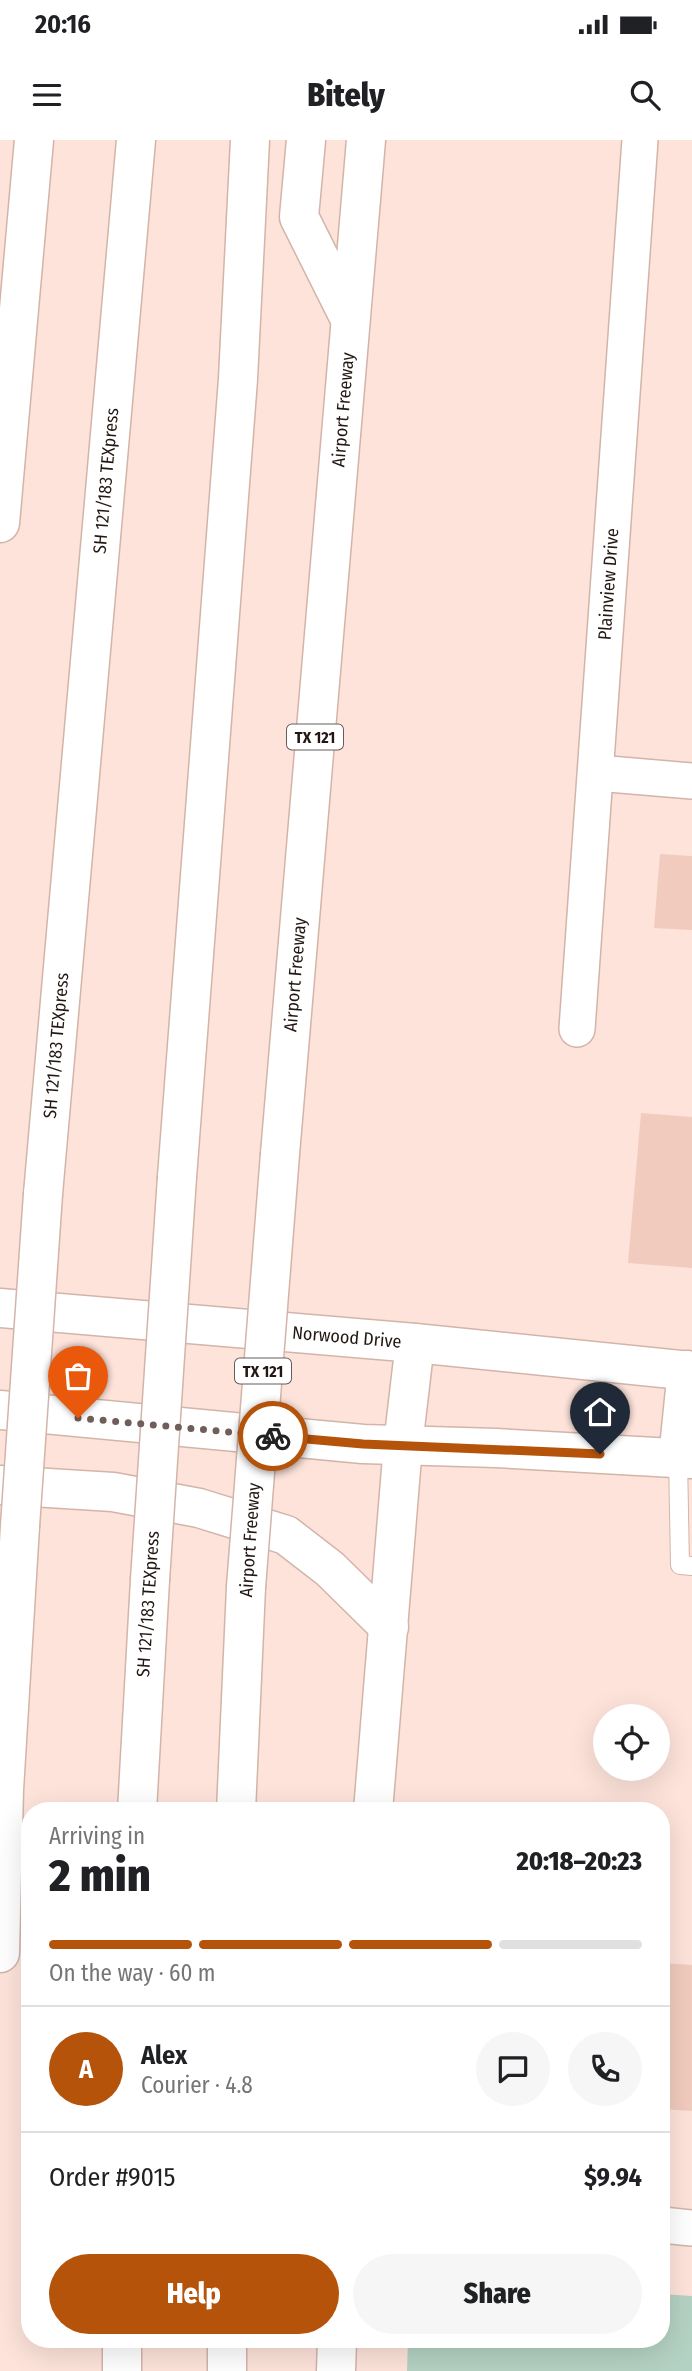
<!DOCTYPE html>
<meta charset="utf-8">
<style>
:root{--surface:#fff;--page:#f6f6f6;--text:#202124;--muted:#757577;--line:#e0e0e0;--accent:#b45309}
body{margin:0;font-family:"Fira Sans Condensed",sans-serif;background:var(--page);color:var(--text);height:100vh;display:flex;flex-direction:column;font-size:26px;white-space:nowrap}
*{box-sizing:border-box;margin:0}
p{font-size:23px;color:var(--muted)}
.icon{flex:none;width:38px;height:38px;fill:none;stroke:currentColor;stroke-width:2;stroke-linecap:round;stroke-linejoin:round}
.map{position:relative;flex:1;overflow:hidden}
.drawer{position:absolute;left:21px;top:1662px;width:649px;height:546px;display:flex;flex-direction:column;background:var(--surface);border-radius:28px;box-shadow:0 7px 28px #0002}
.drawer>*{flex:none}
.buttons{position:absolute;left:593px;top:1564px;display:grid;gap:14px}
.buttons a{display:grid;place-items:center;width:77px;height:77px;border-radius:50%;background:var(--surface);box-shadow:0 7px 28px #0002;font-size:35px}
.pin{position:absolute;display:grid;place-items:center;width:60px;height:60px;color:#fff;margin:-72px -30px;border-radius:50% 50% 50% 0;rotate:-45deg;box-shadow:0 0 7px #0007}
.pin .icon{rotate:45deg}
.courier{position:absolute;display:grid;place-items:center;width:70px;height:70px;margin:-35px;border:5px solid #b45309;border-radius:50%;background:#fff;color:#222;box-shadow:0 2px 9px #0007}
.headline em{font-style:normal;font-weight:800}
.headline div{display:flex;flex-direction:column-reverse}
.headline{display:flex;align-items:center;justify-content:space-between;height:119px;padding:0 28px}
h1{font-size:46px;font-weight:800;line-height:52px}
.bar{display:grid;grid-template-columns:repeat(4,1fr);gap:10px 7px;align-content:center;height:84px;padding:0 28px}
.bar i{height:9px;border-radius:5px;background:var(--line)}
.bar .on{background:var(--accent)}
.bar p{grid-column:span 4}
.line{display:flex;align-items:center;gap:18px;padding:0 28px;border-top:2px solid var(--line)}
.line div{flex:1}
.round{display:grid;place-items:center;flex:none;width:74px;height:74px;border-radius:37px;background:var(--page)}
.primary-button{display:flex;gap:14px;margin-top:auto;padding:14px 28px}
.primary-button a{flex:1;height:80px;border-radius:42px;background:var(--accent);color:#fff;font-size:28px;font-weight:800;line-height:80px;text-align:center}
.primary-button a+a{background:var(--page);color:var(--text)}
.status{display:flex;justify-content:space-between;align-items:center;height:49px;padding:0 35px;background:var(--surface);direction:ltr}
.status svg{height:19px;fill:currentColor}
header{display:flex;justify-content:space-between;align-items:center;height:91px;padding:0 28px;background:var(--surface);font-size:32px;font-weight:800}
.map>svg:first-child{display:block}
.green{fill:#b4d2c3}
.building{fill:#f1cbbd}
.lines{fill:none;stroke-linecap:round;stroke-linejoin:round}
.service-casing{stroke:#d3b4a9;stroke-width:20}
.minor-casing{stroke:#d3b4a9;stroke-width:38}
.secondary-casing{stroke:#d3b4a9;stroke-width:41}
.motorway-casing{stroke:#d3b4a9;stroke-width:41}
.service{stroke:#fff;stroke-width:18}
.minor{stroke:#fff;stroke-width:35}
.secondary{stroke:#fff;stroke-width:38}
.motorway{stroke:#fff;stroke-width:38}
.motorway-bridge-casing{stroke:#d3b4a9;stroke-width:41;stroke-linecap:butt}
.motorway-bridge{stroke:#fff;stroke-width:38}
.done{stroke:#6f5e59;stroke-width:7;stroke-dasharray:0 12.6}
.route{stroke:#b45309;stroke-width:9}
.labels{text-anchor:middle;stroke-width:6;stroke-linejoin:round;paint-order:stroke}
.shield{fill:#fff;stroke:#645d5a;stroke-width:2}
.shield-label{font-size:16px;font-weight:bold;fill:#221713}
.street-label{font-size:18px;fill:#221713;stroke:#fff}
</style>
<div class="status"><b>20:16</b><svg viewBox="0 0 49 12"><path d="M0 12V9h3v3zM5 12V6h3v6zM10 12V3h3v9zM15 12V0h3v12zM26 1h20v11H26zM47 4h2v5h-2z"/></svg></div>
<header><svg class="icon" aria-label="menu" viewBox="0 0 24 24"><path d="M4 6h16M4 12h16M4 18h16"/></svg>Bitely<svg class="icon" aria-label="search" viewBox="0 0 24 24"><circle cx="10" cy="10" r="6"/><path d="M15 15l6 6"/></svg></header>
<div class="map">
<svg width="692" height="2231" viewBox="0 0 692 2231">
<rect width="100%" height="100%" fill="#fde3da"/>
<path class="green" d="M662,2154L692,2156V2231H407L408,2200H662Z"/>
<g class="building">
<path d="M660,714L692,716V790L654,788Z"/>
<path d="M641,973L692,977V1128L628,1123Z"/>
<path d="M662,1823L692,1825V1971L662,1969Z"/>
</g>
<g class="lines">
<g class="service-casing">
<path id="service" d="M678,1318L680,1425L692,1426"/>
</g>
<g class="minor-casing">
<g id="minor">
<path d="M597,633L692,641"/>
<path id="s1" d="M577,889L640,0"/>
<path d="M662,2085L692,2088"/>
</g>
</g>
<g class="secondary-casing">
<g id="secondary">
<path id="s2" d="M0,1168L415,1203L692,1231"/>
<path d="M0,1270L363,1304L496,1308L692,1319"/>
<path d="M678,1318L687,1230"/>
<path d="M0,1345L113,1352L199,1368L286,1395L330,1429L389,1487"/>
<path d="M373,1671L403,1305L415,1203"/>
<path d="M336,2231L337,2200"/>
</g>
</g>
<g class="motorway-casing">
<g id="motorway">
<path d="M306,0L299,77L350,179"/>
<path d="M0,383L34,0"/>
<path id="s3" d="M280,1014L366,0"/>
<path d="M177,1037L238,239L250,0"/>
<path id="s4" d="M43,1054L136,0"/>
<path d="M137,1671L150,1440"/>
<path d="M236,1671L246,1447"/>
<path d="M0,1813L4,1650L20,1386"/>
<path d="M122,2200V2231"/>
<path d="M227,2200V2231"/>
</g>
</g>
<use href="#service" class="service"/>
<use href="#minor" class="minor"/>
<use href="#secondary" class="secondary"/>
<use href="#motorway" class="motorway"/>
<g class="motorway-bridge-casing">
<g id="motorway-bridge">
<path d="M20,1386L43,1054"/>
<path d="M150,1440L177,1037"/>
<path d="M246,1447L280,1014"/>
</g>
</g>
<use href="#motorway-bridge" class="motorway-bridge"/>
</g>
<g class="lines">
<path class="done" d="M78,1278L273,1296"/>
<path class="route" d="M273,1296L363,1304L600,1314"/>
</g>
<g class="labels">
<g class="shield">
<rect x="287" y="584.5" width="56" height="25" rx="5"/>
<rect x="235" y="1218.5" width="56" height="25" rx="5"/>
</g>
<g class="shield-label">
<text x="315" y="603">TX 121</text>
<text x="263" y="1237">TX 121</text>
</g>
<g class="street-label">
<text dy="6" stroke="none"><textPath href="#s3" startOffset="747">Airport Freeway</textPath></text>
<text dy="6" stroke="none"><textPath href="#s4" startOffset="716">SH 121/183 TEXpress</textPath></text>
<text dy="6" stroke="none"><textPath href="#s1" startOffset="446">Plainview Drive</textPath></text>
<text dy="6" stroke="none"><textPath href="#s3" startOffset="180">Airport Freeway</textPath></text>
<text dy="6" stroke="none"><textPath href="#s4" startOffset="149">SH 121/183 TEXpress</textPath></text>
<text dy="6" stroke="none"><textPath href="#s2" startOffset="348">Norwood Drive</textPath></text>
<text transform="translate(250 1400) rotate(-86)" y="6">Airport Freeway</text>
<text transform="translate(148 1464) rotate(-86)" y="6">SH 121/183 TEXpress</text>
</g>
</g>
</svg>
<div class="buttons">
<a><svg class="icon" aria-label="locate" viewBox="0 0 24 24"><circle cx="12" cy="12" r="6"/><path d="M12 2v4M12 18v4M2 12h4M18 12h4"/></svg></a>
</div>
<div class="pin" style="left:78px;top:1278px;background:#ea580c"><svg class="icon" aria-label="bag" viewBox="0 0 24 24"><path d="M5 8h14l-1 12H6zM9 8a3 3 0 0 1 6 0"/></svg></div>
<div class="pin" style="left:600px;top:1314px;background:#1f2937"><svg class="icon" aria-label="home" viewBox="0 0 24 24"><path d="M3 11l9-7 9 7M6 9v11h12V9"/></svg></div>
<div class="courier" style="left:273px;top:1296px"><svg class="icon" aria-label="bike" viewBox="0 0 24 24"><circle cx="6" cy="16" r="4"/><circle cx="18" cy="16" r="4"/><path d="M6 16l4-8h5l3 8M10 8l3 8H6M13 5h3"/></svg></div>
<section class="drawer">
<div class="headline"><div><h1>2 min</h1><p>Arriving in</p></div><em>20:18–20:23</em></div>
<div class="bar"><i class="on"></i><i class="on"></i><i class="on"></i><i></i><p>On the way · 60 m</p></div>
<div class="line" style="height:126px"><b class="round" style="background:var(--accent);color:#fff">A</b><div><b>Alex</b><p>Courier · 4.8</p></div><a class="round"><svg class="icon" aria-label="chat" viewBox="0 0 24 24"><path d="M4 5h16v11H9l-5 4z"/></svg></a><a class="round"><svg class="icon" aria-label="phone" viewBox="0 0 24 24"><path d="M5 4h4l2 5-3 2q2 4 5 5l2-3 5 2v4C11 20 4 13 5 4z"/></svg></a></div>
<div class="line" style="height:91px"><div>Order #9015</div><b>$9.94</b></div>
<div class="primary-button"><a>Help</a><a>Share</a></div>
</section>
</div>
